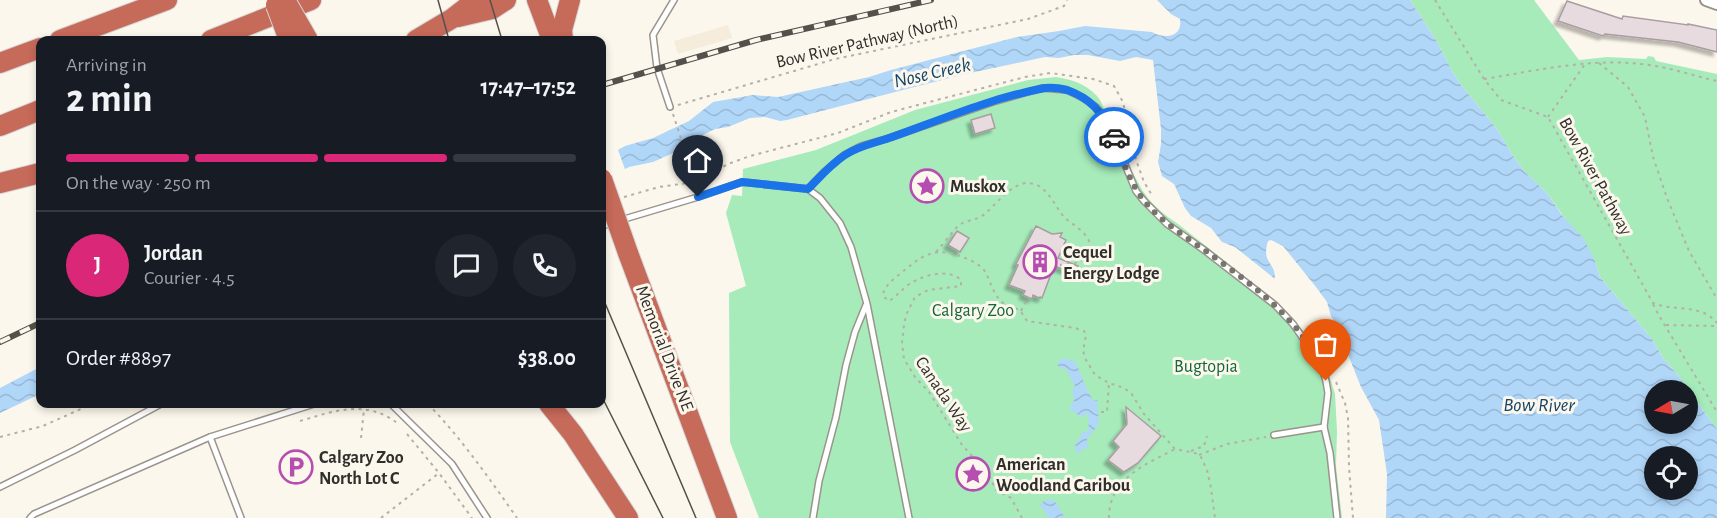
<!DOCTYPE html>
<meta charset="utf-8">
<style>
:root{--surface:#171b24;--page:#20242c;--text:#f1f3f6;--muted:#9ea1a6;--line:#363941;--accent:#db2777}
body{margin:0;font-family:"Alegreya Sans",sans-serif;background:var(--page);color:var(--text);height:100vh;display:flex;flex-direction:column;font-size:22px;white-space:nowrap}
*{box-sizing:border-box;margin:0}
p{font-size:20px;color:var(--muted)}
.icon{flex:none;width:33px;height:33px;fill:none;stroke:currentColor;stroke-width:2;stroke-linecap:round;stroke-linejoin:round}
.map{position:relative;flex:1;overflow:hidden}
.panel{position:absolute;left:36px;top:36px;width:570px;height:372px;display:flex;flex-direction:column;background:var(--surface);border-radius:12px;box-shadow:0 3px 9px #0003}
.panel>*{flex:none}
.needle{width:39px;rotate:260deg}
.tools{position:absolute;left:1644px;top:380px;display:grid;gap:12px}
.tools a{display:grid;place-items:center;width:54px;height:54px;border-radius:50%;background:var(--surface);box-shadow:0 3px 9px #0003;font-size:30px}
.pin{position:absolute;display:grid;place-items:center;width:51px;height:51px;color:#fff;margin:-62px -26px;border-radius:50% 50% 50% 0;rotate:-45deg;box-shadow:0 0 6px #0007}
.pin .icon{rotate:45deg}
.courier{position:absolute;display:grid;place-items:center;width:60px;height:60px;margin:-30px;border:4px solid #1a73e8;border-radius:50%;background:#fff;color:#222;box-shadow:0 2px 8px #0007}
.summary em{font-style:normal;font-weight:700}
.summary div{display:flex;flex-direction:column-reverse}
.summary{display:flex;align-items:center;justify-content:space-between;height:102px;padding:0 30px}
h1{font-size:39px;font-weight:700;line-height:45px}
.bar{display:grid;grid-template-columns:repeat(4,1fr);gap:9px 6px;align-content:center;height:72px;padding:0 30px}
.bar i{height:8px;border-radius:4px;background:var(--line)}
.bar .current{background:var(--accent)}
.bar p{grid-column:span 4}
.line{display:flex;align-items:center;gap:15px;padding:0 30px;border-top:2px solid var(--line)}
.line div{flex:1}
.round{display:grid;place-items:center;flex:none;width:63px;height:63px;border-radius:32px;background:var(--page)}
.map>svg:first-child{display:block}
.built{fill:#f5ecdb}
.park{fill:#a7ebbb}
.water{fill:url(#water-waves);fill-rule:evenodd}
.pier{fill:#fcf7ec}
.building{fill:#e8dbdf;stroke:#a99da0;stroke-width:1.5;filter:url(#shadow)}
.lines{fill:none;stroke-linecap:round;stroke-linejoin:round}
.lane-casing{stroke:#9a948b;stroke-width:8}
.street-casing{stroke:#9a948b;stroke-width:14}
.highway-casing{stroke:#d6d5d5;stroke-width:22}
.path{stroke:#b4b0a7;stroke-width:2;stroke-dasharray:3 4.5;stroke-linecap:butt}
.lane{stroke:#fff;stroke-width:5}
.street{stroke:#fff;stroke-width:10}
.highway{stroke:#c66a5a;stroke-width:20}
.tram{stroke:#54514c;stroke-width:1.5}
.rail-casing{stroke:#54514c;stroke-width:6}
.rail{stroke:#fcf7ec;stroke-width:4;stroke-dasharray:11;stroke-linecap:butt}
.highway-bridge-casing{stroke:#d6d5d5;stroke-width:22;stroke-linecap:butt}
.highway-bridge{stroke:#c66a5a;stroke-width:20}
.done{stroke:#78756f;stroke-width:6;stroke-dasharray:0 10.8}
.route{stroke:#1a73e8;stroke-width:8}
.labels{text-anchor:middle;stroke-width:6;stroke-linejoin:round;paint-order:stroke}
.street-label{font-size:18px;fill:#312f2b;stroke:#fcf7ec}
.poi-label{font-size:18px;font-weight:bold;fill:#312f2b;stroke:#fcf7ec;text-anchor:start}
.park-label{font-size:18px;fill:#146738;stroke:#fcf7ec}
.water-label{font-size:20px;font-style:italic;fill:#154468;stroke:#fcf7ec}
</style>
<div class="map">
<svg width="1717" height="518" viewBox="0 0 1717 518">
<defs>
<pattern id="water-waves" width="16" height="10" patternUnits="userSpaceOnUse" patternTransform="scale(1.5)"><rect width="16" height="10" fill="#b0d6f8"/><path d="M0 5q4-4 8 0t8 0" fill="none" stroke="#98b8d5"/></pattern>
<filter id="shadow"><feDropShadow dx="-4" dy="4" stdDeviation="1.5" flood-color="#0004"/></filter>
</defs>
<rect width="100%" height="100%" fill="#fcf7ec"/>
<path class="built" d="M728,25L732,38L678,54L674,41Z"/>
<g class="park">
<path d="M1410,0H1534L1579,60L1607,57L1646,59L1648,56L1654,57L1656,61L1717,74V429L1678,375L1663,358L1652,339L1600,277L1595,261L1547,193L1525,172L1513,156L1497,129L1461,85L1452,71L1436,40Z"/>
<path d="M1056,77C1071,79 1086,84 1097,96C1101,100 1103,107 1106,112C1118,136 1126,161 1139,184C1148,202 1162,213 1178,224L1273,299L1287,312L1300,327L1315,345L1326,364L1335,394L1337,431L1336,466L1342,518H759L730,442L729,293L746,286L726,213L732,195L742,196L743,169L816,150L915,110L1028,80Z"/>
</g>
<g class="water">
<path d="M1157,0H1410L1436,40L1452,71L1461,85L1497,129L1513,156L1525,172L1547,193L1562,215L1584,239L1595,261L1600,277L1652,339L1663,358L1678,375L1717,429V518H1386L1387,474L1379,420L1361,387L1337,327L1331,316L1327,302L1316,287L1283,246L1271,240L1268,241C1261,263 1275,261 1275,279L1235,247L1222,242L1211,228L1191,216L1185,208L1174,184L1162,176L1158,162L1161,144V129L1153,60L1136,57L1120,61L1088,55H1074L1059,58L1045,57L961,75L787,120L780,121L765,117L750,118L728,127L715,129L703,135L689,146L653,162L629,167L602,181L616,151L625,146L653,138L689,121L713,102L753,95L778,97L869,77L891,70L1017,37L1059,31L1085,26L1152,32C1164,39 1183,38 1180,19L1171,14ZM1654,390H1688V423H1654ZM1654,456H1688V489H1654Z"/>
<path d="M1062,358L1075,361C1082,375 1085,388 1093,400H1097L1099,424L1087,439L1088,447L1076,453L1075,446L1082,433L1089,430L1088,413L1082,417L1069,409L1074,400L1072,390L1075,386L1065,368L1062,369L1057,365Z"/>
<path d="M40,367V394L0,413V388Z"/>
<path d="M1052,499L1057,504L1065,518H1049L1040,505L1044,501Z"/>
</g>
<path class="pier" d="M617,147L626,172L602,184V152Z"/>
<g class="building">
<path d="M1567,1L1622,19L1623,16L1688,25V24L1717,30V52L1678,42L1605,34L1603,36L1558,21Z"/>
<path d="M991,114L995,128L975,134L971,120Z"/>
<path d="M1036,226L1052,234L1062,233L1060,237L1066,240L1058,258L1078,266L1075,273L1054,266L1042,298L1040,297L1039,298L1033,295L1032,299L1023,295L1025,291L1009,285L1018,265L1016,264Z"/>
<path d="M957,231L969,238L960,252L948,245Z"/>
<path d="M1126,407L1161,436L1138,463L1124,472L1108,460L1119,447L1113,441L1127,424Z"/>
</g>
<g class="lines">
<g class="lane-casing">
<g id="lane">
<path d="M670,107L657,68L653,35L674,0"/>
<path d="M808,189L824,172L844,155L861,146L889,138L993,102L1042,88L1067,90L1085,99L1096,107L1103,116L1111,131L1136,191L1144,201L1167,224L1204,250L1275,305L1293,324L1321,364L1326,381L1328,393L1324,427L1330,453L1337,518"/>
<path d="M621,220L698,197L742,182L808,189L820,198L840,223L851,247L867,304L909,518"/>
<path d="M602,226L612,223"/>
<path d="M391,404L452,464L487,518"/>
<path d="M1274,435L1324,427"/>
<path d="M210,437L241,518"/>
<path d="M0,487L75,450L161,404"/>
<path d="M30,518L34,514L210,437L314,404"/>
<path d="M813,518L819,481L836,417L846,365L855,332L866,305"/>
</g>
</g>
<g class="street-casing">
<path id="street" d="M1706,0L1717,4"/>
</g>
<g class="highway-casing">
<g id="highway">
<path d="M537,0L552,40"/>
<path d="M458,17L492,9L506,0"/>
<path d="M60,40L167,0"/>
<path d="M211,40L311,0"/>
<path d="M416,40L453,18L476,0"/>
<path d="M563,40L562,30L570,0"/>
<path d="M0,63L40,48"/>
<path d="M0,126L40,110"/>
<path d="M0,183L40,173"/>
<path d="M628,253L727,518"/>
<path d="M549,404L573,434L628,518"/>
</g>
</g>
<g class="path">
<path d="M1435,0L1484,79L1501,100L1548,117L1653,303C1674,312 1701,303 1717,323"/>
<path d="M1599,63L1628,87L1645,117L1653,157L1667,198L1689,251L1717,299"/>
<path d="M1484,79C1539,70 1594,57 1649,65C1672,68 1694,76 1717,81"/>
<path d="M678,105L835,59L1028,19L1064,6L1067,0"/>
<path d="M673,114L695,182"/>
<path d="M1548,117L1585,64"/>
<path d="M624,197L659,187L695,182L728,164L750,156L838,133L891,112L1025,77L1050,73L1093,79L1114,86L1123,102L1136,160L1144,182L1153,197"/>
<path d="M936,252C943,244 950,235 957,227C964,220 974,221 982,216C996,206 1007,186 1026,183C1030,183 1035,184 1039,186C1051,194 1056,208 1065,218C1072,224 1081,229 1086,236C1089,239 1091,245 1090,249C1088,263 1071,264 1060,265"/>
<path d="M1653,304L1658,314L1717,412"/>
<path d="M1021,311L1028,297"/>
<path d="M1666,325L1717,326"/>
<path d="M1336,382L1345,403L1348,418L1349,467L1353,518"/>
<path d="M428,404C461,438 489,478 517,518"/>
<path d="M1101,412H1107L1109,383"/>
<path d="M300,421C334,411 366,399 397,423"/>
<path d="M407,434L439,473L472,518"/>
<path d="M0,437L43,426L92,404"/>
<path d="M361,438L364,409"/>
<path d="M1191,451L1204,446L1207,436"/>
<path d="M1199,455L1227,444L1266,437"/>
<path d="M381,518L439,473"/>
<path d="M1022,518L1011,498L996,490L983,463L972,456L962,445L929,392L915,377L904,359L902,343L904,325L906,315L915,297L928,290L961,286V280C948,268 924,275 911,283C903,288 897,296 889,301L883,296C883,285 898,276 906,269C926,252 939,247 965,258C972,261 979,264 984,270C990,279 992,291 999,299C1004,306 1012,306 1019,310C1022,312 1024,317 1027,321L1075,328L1084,331L1086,335L1083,351L1086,360L1095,375L1109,383L1124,388L1131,393L1144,414L1175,449L1195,453L1201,457L1207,470L1211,488L1215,518"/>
<path d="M1109,518C1109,478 1145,465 1175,449"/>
</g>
<use href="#lane" class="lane"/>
<use href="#street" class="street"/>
<use href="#highway" class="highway"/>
<g class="tram">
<path d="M438,0L449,40"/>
<path d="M490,0L502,40"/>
<path d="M602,296L696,518"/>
<path d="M602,397L663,518"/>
</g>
<g class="rail-casing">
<g id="rail">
<path d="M602,85L756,40L931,0"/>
<path d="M0,342L40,323"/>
</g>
</g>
<use href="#rail" class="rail"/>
<g class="highway-bridge-casing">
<g id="highway-bridge">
<path d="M285,0L308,40"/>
<path d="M276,5L289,40"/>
<path d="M602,179L628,253"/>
</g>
</g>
<use href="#highway-bridge" class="highway-bridge"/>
</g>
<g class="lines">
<path class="done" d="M1114,137C1123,159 1130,185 1146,203C1162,222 1183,235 1203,249C1251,284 1307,322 1326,381"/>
<path class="route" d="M698,197L742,182L808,189C820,177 831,164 845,155C860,145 876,143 892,137C940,120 989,99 1040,89C1048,87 1059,88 1067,90C1091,98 1105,115 1114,137"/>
</g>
<defs>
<g id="sight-ring" transform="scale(1.725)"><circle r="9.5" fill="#fcf7ec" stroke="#b64eb2" stroke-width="1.5"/><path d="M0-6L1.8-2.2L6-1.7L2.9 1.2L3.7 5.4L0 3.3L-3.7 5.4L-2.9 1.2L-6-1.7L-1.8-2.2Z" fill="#b64eb2"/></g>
<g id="building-ring" transform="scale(1.725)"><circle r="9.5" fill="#fcf7ec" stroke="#b64eb2" stroke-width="1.5"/><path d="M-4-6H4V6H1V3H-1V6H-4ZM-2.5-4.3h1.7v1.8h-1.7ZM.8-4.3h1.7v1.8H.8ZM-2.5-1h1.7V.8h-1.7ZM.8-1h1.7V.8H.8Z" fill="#b64eb2"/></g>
<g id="parking-ring" transform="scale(1.725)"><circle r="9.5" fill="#fcf7ec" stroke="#b64eb2" stroke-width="1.5"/><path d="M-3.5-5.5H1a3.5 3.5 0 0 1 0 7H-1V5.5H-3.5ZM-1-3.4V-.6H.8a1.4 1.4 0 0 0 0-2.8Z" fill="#b64eb2"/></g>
</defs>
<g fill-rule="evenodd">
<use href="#sight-ring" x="927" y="186"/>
<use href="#building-ring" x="1040" y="262"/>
<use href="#parking-ring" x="296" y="467"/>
<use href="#sight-ring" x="973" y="474"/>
</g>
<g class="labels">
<g class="street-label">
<text transform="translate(867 41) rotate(-13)" y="6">Bow River Pathway (North)</text>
<text transform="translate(1596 176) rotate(61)" y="6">Bow River Pathway</text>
<text transform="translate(665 348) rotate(69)" y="6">Memorial Drive NE</text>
<text transform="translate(944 394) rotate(56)" y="6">Canada Way</text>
</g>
<g class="poi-label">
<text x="950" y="192">Muskox</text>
<text x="1063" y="258">Cequel<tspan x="1063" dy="21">Energy Lodge</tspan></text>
<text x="319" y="463">Calgary Zoo<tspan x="319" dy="21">North Lot C</tspan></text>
<text x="996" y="470">American<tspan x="996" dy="21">Woodland Caribou</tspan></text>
</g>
<g class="park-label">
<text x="973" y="316">Calgary Zoo</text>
<text x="1206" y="372">Bugtopia</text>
</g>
<g class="water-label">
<text transform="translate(932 72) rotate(-13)" y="7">Nose Creek</text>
<text x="1539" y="411">Bow River</text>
</g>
</g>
</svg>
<div class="tools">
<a><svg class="needle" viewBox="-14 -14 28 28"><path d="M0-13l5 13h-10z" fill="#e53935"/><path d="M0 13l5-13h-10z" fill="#9ea1a6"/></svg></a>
<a><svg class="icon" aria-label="locate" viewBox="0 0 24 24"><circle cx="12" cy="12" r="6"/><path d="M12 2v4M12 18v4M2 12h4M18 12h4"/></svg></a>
</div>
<div class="pin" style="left:1326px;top:381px;background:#ea580c"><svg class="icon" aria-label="bag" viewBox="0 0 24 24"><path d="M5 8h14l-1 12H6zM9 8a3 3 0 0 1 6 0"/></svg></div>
<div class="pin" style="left:698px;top:197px;background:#1f2937"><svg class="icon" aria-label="home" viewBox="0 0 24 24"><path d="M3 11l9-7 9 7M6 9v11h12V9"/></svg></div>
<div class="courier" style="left:1114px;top:137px"><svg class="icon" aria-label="car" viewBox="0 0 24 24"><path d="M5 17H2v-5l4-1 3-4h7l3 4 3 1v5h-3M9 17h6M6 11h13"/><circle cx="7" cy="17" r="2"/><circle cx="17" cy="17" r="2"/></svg></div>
<section class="panel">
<div class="summary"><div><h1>2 min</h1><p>Arriving in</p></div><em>17:47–17:52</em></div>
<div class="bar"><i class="current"></i><i class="current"></i><i class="current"></i><i></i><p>On the way · 250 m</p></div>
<div class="line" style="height:108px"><b class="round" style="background:var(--accent);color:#fff">J</b><div><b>Jordan</b><p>Courier · 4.5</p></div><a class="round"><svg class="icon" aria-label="chat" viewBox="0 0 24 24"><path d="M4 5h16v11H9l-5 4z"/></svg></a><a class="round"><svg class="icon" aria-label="phone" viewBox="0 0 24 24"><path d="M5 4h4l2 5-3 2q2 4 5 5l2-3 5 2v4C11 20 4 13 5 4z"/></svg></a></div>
<div class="line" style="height:78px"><div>Order #8897</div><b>$38.00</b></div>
</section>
</div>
